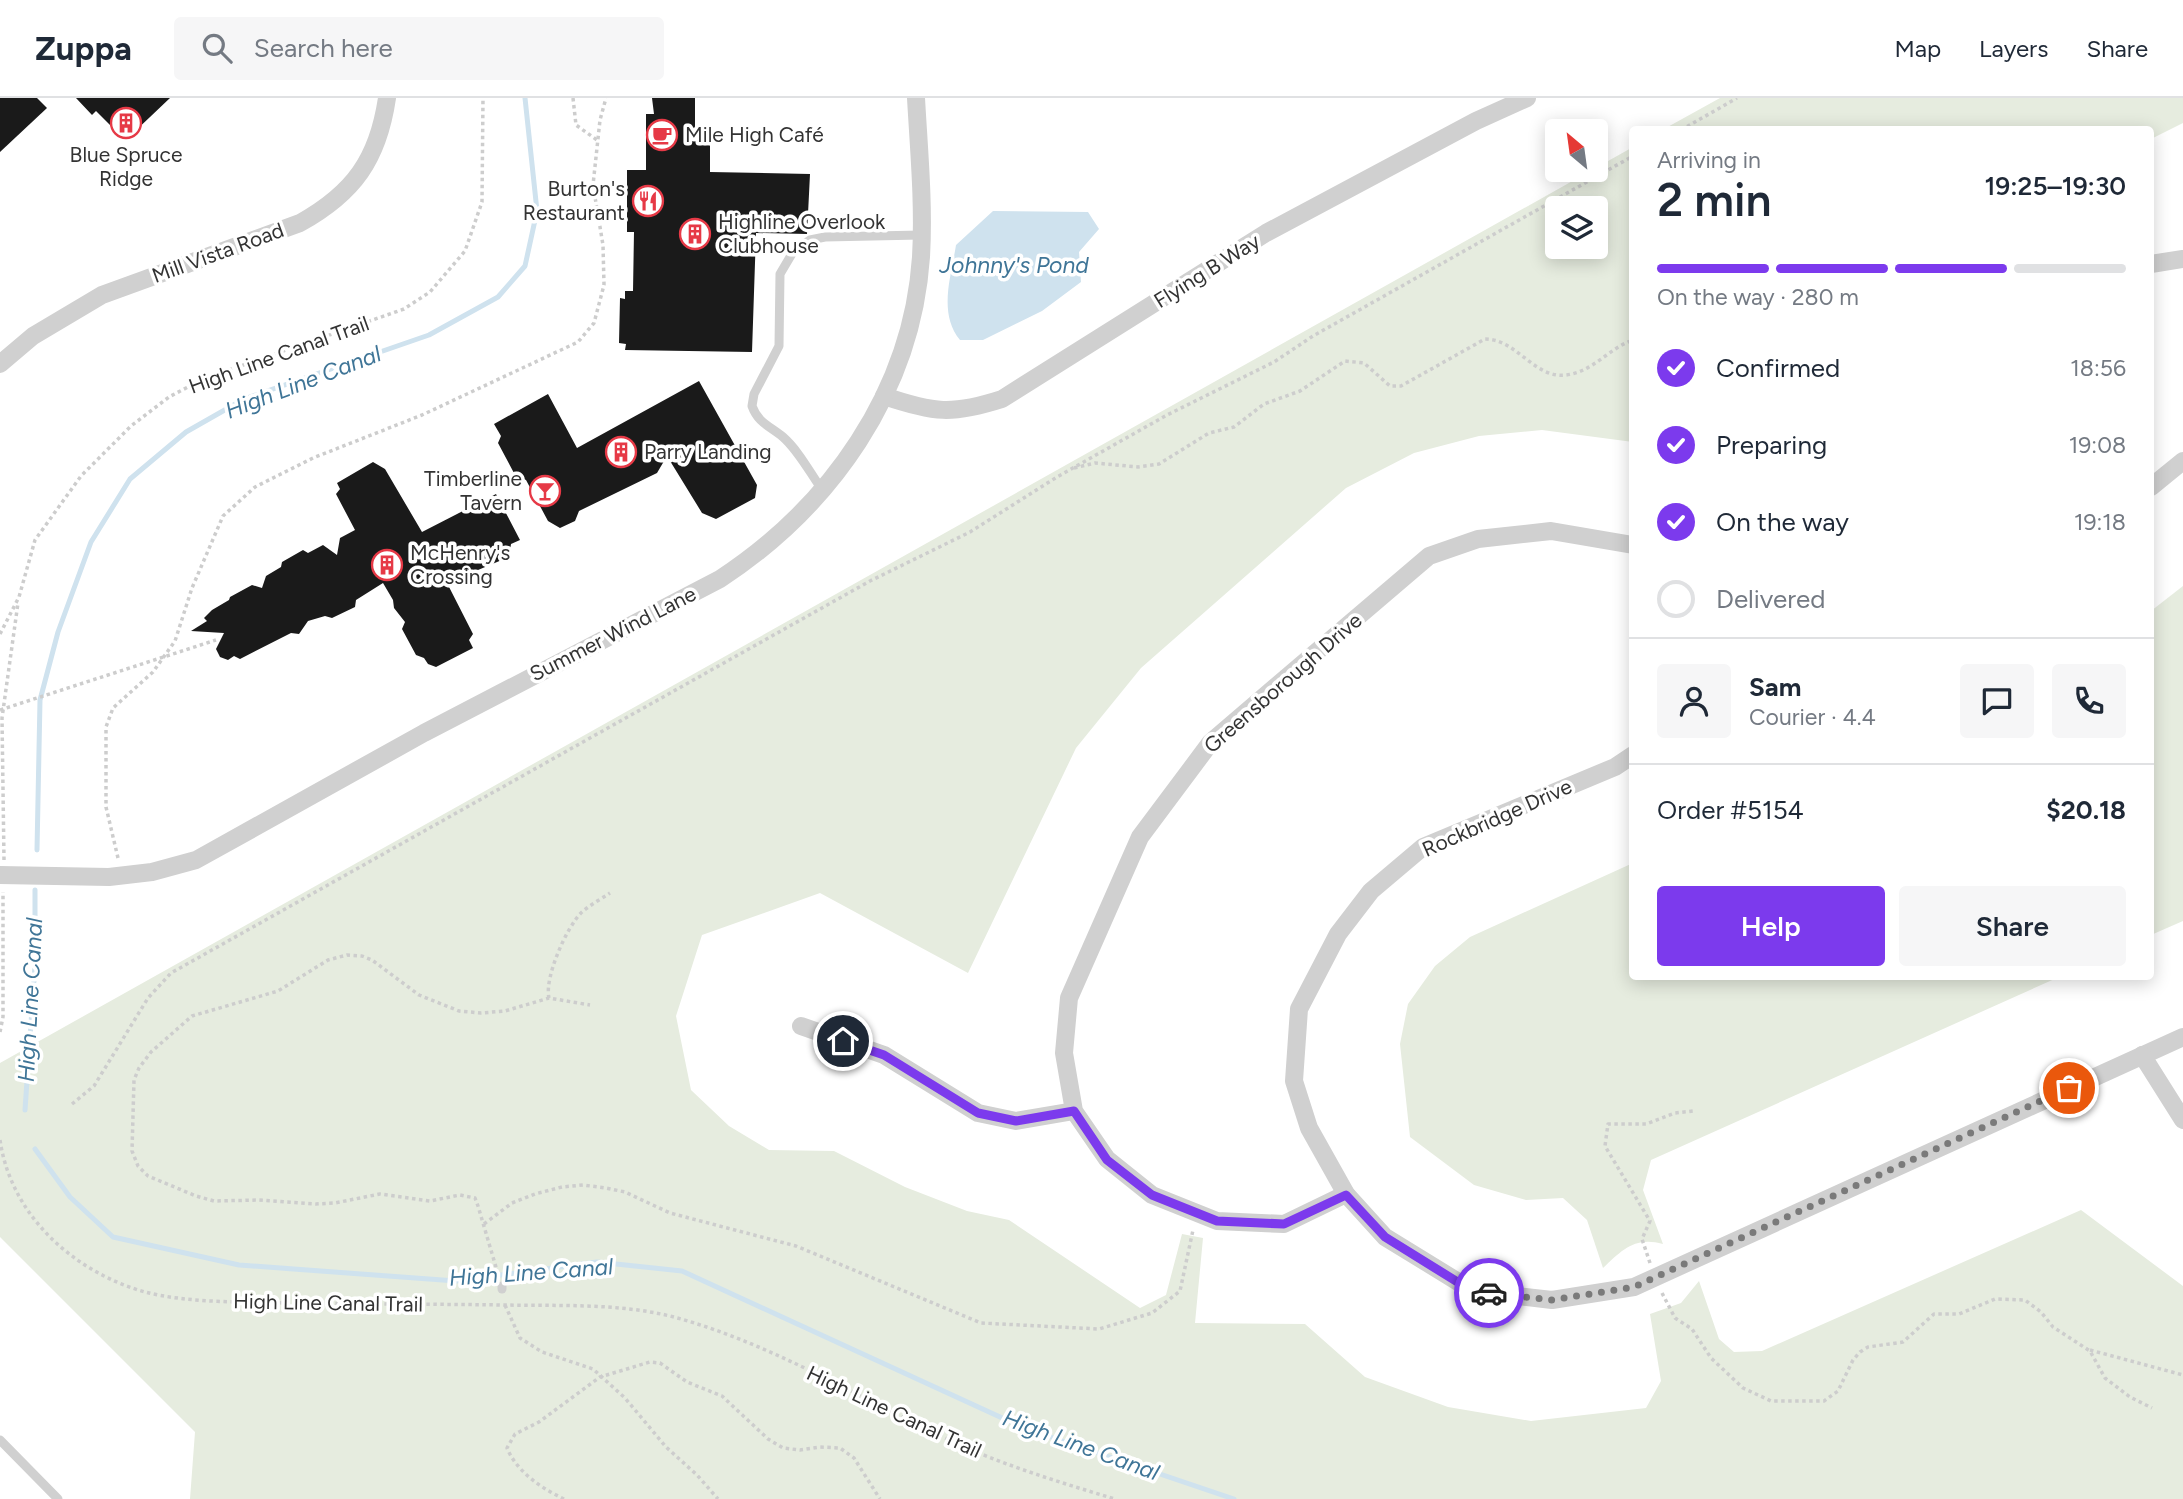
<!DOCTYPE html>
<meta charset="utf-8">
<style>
:root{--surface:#fff;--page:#f6f6f7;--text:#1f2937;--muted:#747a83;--line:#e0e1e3;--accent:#7c3aed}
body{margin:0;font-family:Figtree,sans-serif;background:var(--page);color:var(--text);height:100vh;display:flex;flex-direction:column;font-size:26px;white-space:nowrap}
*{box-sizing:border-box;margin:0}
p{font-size:23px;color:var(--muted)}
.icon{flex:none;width:38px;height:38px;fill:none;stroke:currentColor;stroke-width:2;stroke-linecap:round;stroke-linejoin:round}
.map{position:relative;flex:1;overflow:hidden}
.sheet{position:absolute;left:1629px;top:28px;width:525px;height:854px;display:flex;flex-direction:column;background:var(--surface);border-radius:7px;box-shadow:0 4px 18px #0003}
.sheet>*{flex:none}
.needle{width:46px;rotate:331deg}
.controls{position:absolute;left:1545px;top:21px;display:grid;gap:14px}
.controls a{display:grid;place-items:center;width:63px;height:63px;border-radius:7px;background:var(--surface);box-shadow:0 4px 18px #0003;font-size:35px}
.pin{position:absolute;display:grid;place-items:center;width:60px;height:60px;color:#fff;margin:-30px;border:4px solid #fff;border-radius:50%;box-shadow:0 2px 7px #0007}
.courier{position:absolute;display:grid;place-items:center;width:70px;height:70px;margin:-35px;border:5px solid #7c3aed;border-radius:50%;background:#fff;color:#222;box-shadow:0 2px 9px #0007}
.summary em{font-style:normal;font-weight:600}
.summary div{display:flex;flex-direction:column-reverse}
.summary{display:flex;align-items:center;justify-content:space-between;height:119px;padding:0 28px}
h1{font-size:46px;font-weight:600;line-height:52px}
.bar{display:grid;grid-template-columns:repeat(4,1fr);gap:10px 7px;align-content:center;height:84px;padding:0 28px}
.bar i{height:9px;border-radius:5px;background:var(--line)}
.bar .current{background:var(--accent)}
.bar p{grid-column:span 4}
.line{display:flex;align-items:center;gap:18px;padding:0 28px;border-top:2px solid var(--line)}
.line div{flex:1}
.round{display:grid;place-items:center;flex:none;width:74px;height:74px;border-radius:7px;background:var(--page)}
ol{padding:0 28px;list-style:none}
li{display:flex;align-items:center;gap:21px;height:77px}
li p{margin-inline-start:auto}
li .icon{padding:7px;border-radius:50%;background:var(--accent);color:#fff;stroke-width:4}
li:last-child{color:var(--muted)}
li i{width:38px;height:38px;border:4px solid var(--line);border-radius:50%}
.action{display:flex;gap:14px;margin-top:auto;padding:14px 28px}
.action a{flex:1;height:80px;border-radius:7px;background:var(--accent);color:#fff;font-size:28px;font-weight:600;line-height:80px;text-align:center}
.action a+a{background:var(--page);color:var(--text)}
header{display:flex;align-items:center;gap:42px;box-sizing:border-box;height:98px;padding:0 35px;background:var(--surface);border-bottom:2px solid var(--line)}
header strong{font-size:33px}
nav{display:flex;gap:38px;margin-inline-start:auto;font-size:24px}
.search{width:490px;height:63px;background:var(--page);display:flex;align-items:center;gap:18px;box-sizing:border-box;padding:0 24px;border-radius:7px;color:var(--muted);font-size:26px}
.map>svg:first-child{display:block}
.green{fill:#e6ecdf;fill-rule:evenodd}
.water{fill:#cfe2ee}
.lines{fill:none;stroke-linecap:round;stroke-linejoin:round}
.stream{stroke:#cfe2ee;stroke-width:5}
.building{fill:#1a1a1a}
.path{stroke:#cdcdcd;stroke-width:3.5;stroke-dasharray:3.5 3.5;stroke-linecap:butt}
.service{stroke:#d0d0d0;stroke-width:9}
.minor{stroke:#d0d0d0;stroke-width:18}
.path-bridge{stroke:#cdcdcd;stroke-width:3.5;stroke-dasharray:3.5 3.5;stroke-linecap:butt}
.done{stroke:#7a7a7a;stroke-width:7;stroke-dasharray:0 12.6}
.route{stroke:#7c3aed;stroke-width:9}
.labels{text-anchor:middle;stroke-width:7;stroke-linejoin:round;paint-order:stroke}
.poi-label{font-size:21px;fill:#333;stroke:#fff;text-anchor:start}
.street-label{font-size:21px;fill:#333;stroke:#fff}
.water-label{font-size:23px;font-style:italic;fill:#3f7597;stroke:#fff}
</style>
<header>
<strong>Zuppa</strong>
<div class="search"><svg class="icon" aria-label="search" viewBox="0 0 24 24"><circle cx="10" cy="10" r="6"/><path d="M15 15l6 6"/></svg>Search here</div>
<nav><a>Map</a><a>Layers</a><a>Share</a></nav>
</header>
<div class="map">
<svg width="2183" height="1401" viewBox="0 0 2183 1401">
<rect width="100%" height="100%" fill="#fff"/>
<g class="green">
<path d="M1720,0H2183V25L2151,41V32L1664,31Z"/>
<path d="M1633,49V344L1542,332L1479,338L1414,355L1346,390L1141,570L1076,650L968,875L820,795L702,837L676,918L691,992L729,1028L769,1052L834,1053L905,1089L967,1113L1009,1122L1140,1210L1166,1197L1182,1136L1203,1140L1195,1225L1305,1226L1365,1279L1448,1309L1531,1323L1646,1310L1661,1283L1650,1216L1681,1205L1699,1183L1719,1241L1734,1254L1762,1253L2081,1112L2183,1188V1401H190L195,1334L0,1139V965ZM1558,110H1596V149H1558Z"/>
<path d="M2183,488V823L2151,837V513Z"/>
<path d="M1633,765V878L2059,879L1651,1062L1643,1092L1663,1146C1635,1138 1622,1152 1603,1170L1587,1122L1563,1100L1526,1102L1474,1087L1410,1039L1400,946L1408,906L1435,868L1470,839Z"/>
</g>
<path class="water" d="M993,113L1088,114L1099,131L1079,154L1081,184L1042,213L983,242H960C938,215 951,179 956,147Z"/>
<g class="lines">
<g class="stream">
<path d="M37,752L40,602L58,534L91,444L130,381L186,334L244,301L429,237L498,199L525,168L537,113L525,0"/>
<path d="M25,1012L35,867V792"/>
<path d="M35,1051L70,1099L113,1139L239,1167L456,1183L597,1164L682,1173L1024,1330L1234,1401"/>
</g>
</g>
<g class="building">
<path d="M0,0H37L47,10L0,54Z"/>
<path d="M76,0H170L130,38L123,34L118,35L96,13L92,17Z"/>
<path d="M652,0H695V35H710V74L810,76L807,136L756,135L752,254L625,252L626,246L619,245L620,200L625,201V193H633L634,134H627V72H646V16H654Z"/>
<path d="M699,283L757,387L755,400L716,421L702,415L667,358L657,375L579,413L575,423L560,430L548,423L526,382L515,377L498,345L501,338L494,326L548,296L577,350Z"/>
<path d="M373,364L385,371L422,434L496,396L520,442L511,446L509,459L447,485L473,536L469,542L473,550L436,569L428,566L424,560L416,557L402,531L405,524L394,510L393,502L383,485L356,502L355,509L332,520L325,518L308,523L299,536L291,535L240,561L234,558L228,562L220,559L216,551L224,535L191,533L207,523L204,520L212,512L229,502L230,499L252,487L262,490L266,478L281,469L282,464L303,452L308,455L323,447L337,457L340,440L355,432L336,396L340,391L337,385Z"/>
</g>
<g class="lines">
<g class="path">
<path d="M573,0L576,27L597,42"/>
<path d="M1681,32L1737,0"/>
<path d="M1074,370L1095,365L1138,369L1159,366L1209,335L1234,329L1264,306L1300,293L1345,263L1364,265L1390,288H1401L1485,241C1517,241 1534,281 1566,277C1593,274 1609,250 1633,242"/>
<path d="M0,536L19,499L35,442L81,378L131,328L169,299L203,281L404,211L430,194L465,153L482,104L483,0"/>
<path d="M118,760L106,709V629L113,610L153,574L175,543L192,490L223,418L255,389L313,360L422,317L578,244L594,225L604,187L603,147L593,87L600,22L606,0"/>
<path d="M4,762L2,620L18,505"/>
<path d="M549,900C544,880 567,828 582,814C590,807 601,801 610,795"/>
<path d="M0,934L3,919V794"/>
<path d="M72,1006L94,988L148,900L171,875L870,483L970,434L1057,379L1167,317L1274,264L1313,238L1633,58"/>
<path d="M0,1042C11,1118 74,1174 145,1194C187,1205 244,1204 287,1205C359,1206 431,1206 503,1207C558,1208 616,1205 670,1218C770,1244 864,1303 958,1346C1009,1369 1062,1385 1115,1401"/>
<path d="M484,1126L512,1105L535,1096L562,1089L583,1087L606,1090L625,1094L670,1115L796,1148L981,1225L1099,1231L1152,1215L1180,1193L1193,1132"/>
<path d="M1650,1165L1642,1141L1650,1123L1605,1048L1608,1026H1646L1675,1015L1693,1013"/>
<path d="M498,1176L478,1108L475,1100L460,1097L430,1103L380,1096L335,1105L316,1106L259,1102L214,1103L196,1098L148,1078L138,1068L132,1053L134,982L139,970L151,954L192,918L278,893L328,862L347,857L362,858L372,862L419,897L459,913L481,915L505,913L549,900L590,907"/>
<path d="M1662,1195L1675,1220L1692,1231L1711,1260L1743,1290L1771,1303H1824L1838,1293L1853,1262L1860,1254L1868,1249L1903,1244L1934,1216H1959L1995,1201L2025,1202L2041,1214L2053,1229L2090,1253L2105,1280L2130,1299L2152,1310"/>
<path d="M505,1207L520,1240L542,1254L593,1271L625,1300L666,1349L697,1377L718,1401"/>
<path d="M2090,1252L2183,1277"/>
<path d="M564,1401C541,1390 517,1374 507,1350L515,1336L539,1324L600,1279L650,1264L660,1265L687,1284L722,1298L768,1341L783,1350L800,1352L820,1349L840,1350L854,1360L880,1401"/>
</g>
<g class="service">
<path d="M823,393C810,375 799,353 783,339C770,328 758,325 752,308L754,296L779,248L780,176L793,154L810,142L825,139L921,137"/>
<path d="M502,1188V1191"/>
<path d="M0,1342L58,1401"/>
</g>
<g class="minor">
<path d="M2151,166L2183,161"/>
<path d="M0,266L33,238L102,197L300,125C354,95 378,61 387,0"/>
<path d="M884,298C934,315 952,317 1002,301L1266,135L1476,23L1527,0"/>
<path d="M2151,389L2183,363"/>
<path d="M1633,657L1615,669L1423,749L1371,793L1338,836L1299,911L1294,983L1309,1030L1346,1096L1385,1139L1473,1193L1552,1202L1634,1189L2183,939"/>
<path d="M0,777L109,779L152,774L196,762L424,635L720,481C830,409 912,294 921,159C924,107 919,53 916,0"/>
<path d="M801,928L884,957L978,1015L1016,1023L1074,1013"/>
<path d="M2142,957L2183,1022"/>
<path d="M1346,1096L1284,1126L1217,1123L1152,1097L1107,1061L1074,1013L1064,955L1069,900L1140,739L1211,644L1429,458L1478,441L1551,433L1633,447"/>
</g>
<path class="path-bridge" d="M0,612L216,542"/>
</g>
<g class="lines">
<path class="done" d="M1489,1195L1552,1202L1634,1189L2069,990"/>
<path class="route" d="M843,943L884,957L978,1015L1016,1023L1074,1013L1107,1062L1152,1097L1217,1123L1284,1126L1346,1097L1385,1139L1472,1193L1489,1195"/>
</g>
<defs>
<g id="building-ring" transform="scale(1.575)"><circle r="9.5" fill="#fff" stroke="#e63946" stroke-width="1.5"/><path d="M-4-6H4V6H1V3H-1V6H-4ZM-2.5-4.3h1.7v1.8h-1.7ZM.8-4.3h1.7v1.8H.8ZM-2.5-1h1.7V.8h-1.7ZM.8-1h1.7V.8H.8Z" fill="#e63946"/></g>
<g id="cafe-ring" transform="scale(1.575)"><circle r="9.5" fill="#fff" stroke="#e63946" stroke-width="1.5"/><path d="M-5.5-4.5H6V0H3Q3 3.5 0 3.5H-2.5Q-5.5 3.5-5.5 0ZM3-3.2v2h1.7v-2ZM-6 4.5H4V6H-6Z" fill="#e63946"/></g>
<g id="restaurant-ring" transform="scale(1.575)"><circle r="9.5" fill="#fff" stroke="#e63946" stroke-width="1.5"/><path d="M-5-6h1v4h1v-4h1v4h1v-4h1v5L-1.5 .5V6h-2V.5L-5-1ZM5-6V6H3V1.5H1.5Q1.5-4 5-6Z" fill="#e63946"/></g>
<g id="bar-ring" transform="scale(1.575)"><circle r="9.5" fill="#fff" stroke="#e63946" stroke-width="1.5"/><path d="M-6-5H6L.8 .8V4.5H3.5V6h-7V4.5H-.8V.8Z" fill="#e63946"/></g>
</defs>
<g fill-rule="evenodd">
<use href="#building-ring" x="126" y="25"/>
<use href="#cafe-ring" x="662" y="37"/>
<use href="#restaurant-ring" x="648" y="103"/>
<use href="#building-ring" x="695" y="136"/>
<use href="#building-ring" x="621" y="354"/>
<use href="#bar-ring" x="545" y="393"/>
<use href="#building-ring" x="387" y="467"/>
</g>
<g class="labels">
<g class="poi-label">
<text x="685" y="44">Mile High Café</text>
<text x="126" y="64" text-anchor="middle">Blue Spruce<tspan x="126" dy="24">Ridge</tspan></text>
<text x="625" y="98" text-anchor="end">Burton's<tspan x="625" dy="24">Restaurant</tspan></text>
<text x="718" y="131">Highline Overlook<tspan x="718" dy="24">Clubhouse</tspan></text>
<text x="644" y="361">Parry Landing</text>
<text x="522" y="388" text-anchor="end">Timberline<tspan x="522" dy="24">Tavern</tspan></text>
<text x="410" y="462">McHenry's<tspan x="410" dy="24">Crossing</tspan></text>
</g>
<g class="street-label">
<text transform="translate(218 155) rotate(-20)" y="7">Mill Vista Road</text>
<text transform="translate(1207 173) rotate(-32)" y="7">Flying B Way</text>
<text transform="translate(279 257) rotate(-20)" y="7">High Line Canal Trail</text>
<text transform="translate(613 536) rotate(-27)" y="7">Summer Wind Lane</text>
<text transform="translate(1283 585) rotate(-41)" y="7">Greensborough Drive</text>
<text transform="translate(1497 720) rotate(-24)" y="7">Rockbridge Drive</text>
<text transform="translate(328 1205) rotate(1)" y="7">High Line Canal Trail</text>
<text transform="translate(894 1314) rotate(25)" y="7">High Line Canal Trail</text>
</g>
<g class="water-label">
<text x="1014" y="175">Johnny's Pond</text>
<text transform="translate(303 284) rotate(-21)" y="8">High Line Canal</text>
<text transform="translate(30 902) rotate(-87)" y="8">High Line Canal</text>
<text transform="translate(531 1174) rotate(-4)" y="8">High Line Canal</text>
<text transform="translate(1081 1347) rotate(20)" y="8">High Line Canal</text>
</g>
</g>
</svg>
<div class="controls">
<a><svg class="needle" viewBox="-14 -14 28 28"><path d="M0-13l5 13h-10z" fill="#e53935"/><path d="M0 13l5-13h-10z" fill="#747a83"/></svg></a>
<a><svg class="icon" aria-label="layers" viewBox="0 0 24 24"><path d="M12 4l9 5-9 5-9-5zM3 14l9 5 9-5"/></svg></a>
</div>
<div class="pin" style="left:2069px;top:990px;background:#ea580c"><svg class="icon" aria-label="bag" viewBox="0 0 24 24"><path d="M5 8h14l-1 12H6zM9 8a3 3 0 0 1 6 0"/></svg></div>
<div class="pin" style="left:843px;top:943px;background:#1f2937"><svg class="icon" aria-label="home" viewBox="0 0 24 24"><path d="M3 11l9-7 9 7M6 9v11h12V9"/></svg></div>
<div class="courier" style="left:1489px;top:1195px"><svg class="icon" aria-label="car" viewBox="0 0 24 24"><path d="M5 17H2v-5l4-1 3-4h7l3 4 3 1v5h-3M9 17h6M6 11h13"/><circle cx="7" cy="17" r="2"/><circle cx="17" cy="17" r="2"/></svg></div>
<section class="sheet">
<div class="summary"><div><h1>2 min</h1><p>Arriving in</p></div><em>19:25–19:30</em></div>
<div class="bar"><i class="current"></i><i class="current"></i><i class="current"></i><i></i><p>On the way · 280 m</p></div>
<ol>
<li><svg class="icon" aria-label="check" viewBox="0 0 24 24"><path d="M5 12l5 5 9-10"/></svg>Confirmed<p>18:56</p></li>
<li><svg class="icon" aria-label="check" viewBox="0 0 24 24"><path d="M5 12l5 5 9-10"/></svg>Preparing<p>19:08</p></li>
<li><svg class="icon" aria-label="check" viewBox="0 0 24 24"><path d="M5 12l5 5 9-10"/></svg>On the way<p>19:18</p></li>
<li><i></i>Delivered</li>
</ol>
<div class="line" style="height:126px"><a class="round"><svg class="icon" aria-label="person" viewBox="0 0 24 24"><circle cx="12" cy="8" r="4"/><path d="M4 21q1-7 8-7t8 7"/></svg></a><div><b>Sam</b><p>Courier · 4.4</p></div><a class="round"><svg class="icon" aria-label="chat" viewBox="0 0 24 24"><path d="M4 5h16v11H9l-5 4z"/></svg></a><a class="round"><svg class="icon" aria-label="phone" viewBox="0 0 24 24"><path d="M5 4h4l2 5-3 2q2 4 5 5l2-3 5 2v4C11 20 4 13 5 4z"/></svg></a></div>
<div class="line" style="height:91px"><div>Order #5154</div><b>$20.18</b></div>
<div class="action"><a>Help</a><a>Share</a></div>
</section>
</div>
